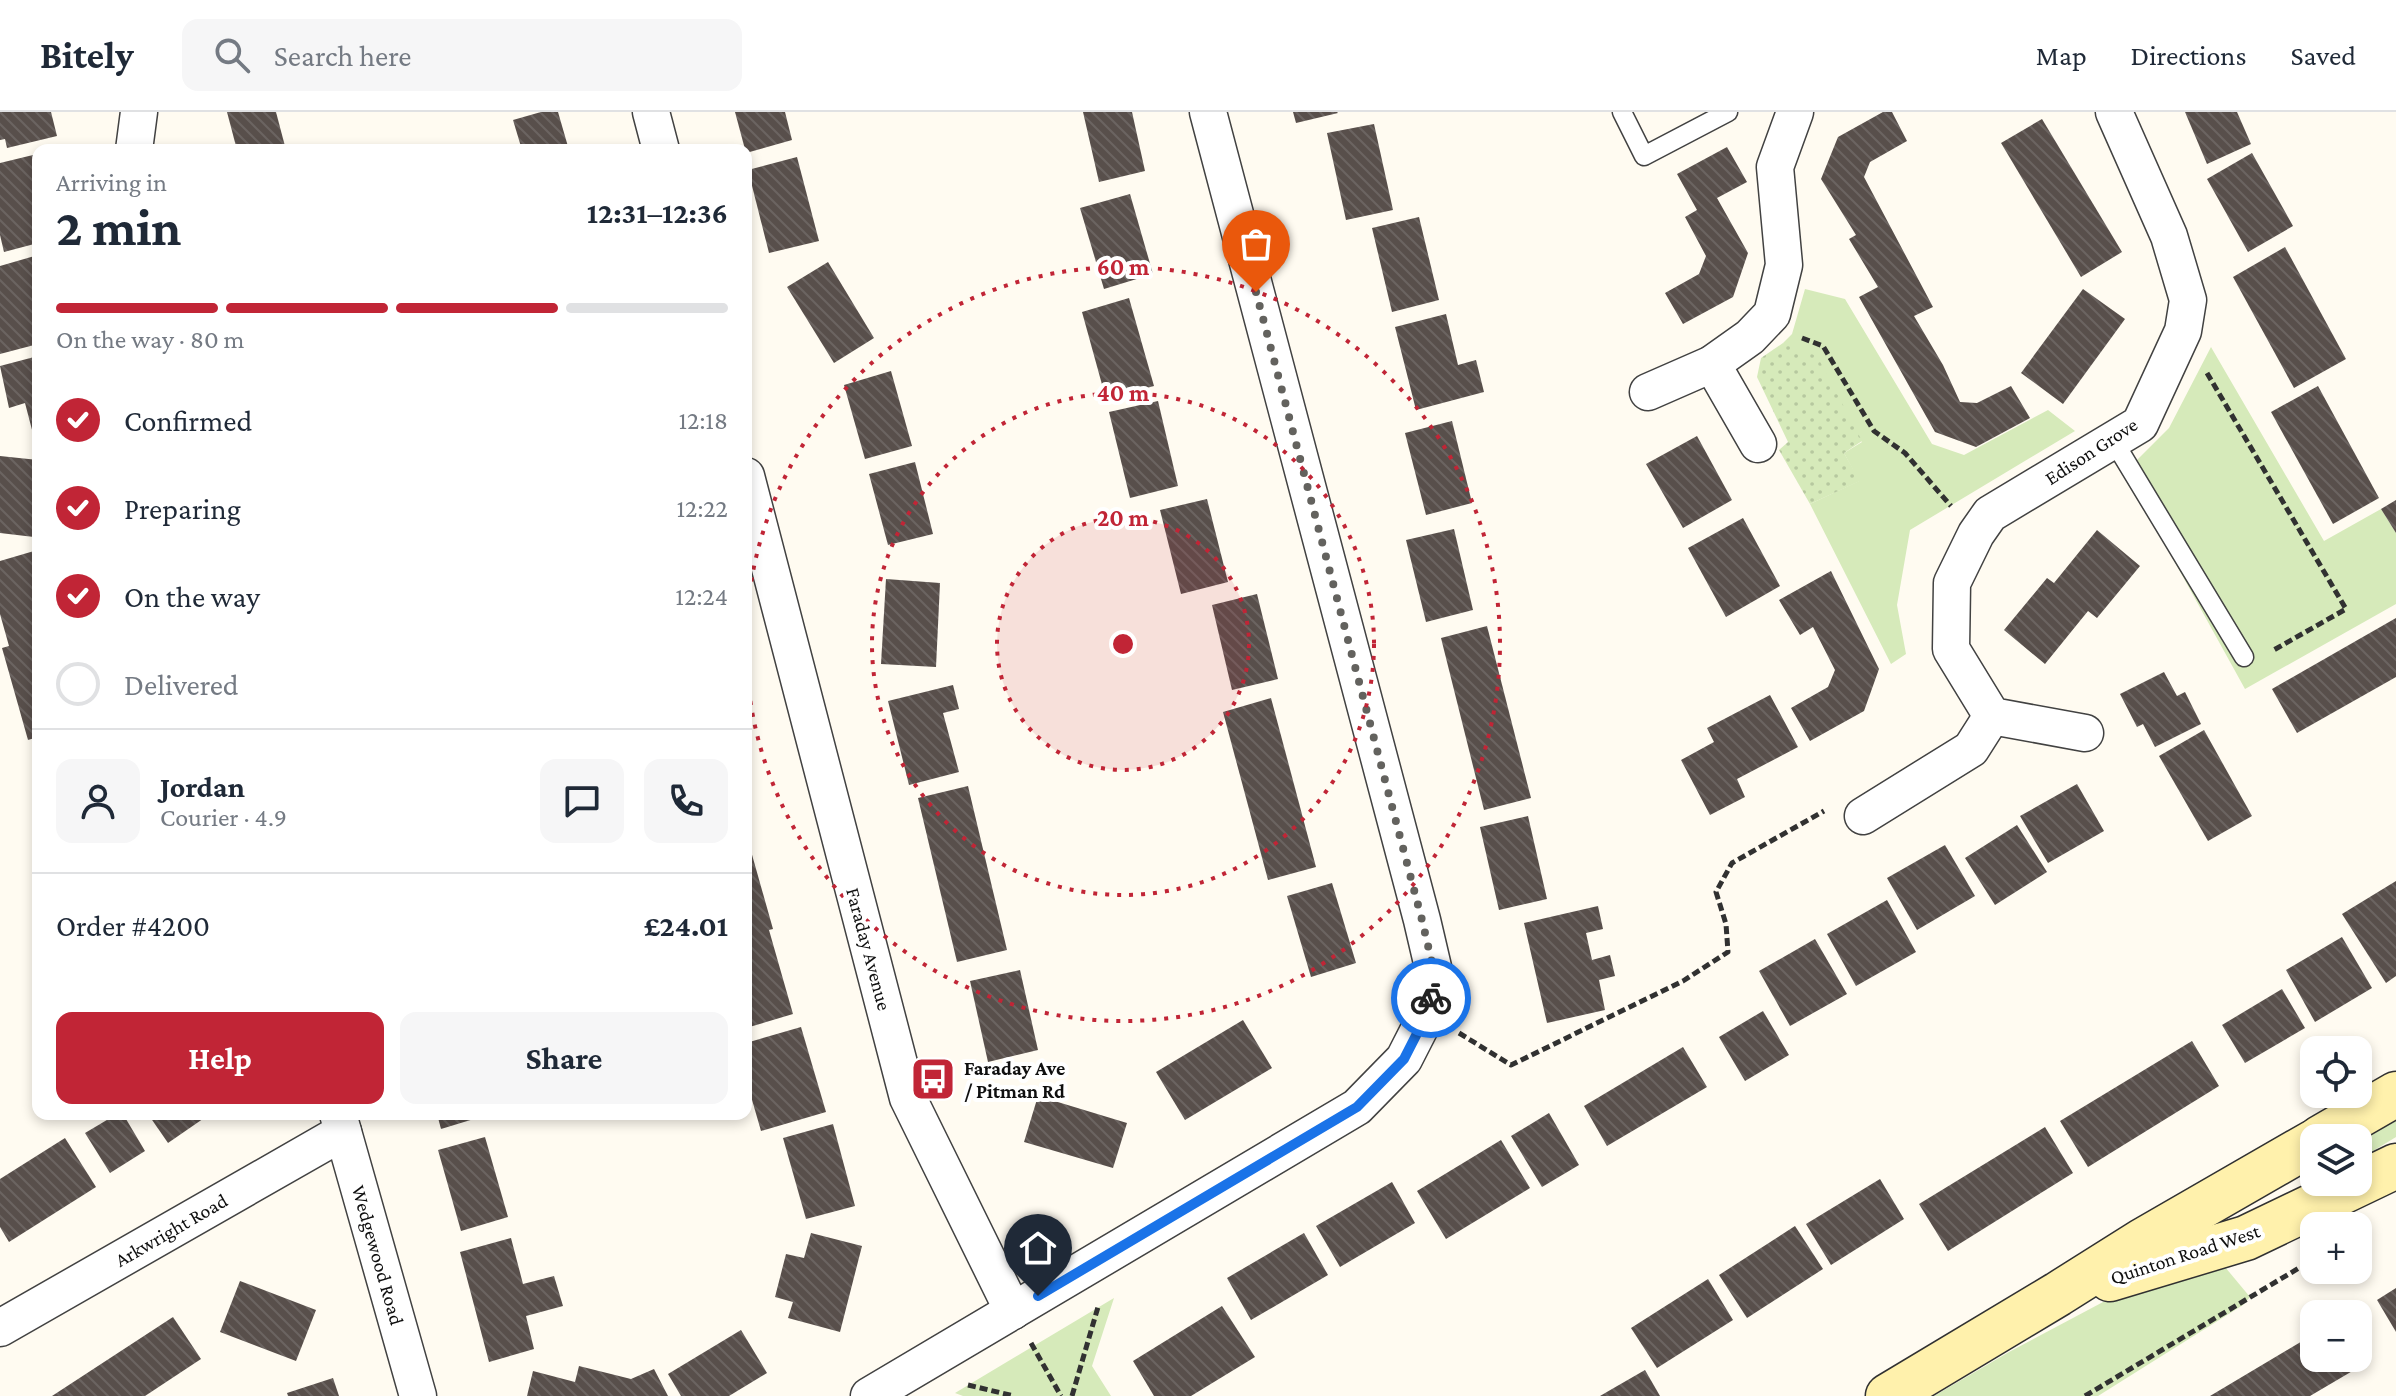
<!DOCTYPE html>
<meta charset="utf-8">
<style>
:root{--surface:#fff;--page:#f6f6f7;--text:#1f2937;--muted:#747a83;--line:#e0e1e3;--accent:#c12536}
body{margin:0;font-family:"Crimson Pro",serif;background:var(--page);color:var(--text);height:100vh;display:flex;flex-direction:column;font-size:30px;white-space:nowrap}
*{box-sizing:border-box;margin:0}
p{font-size:26px;color:var(--muted)}
.icon{flex:none;width:44px;height:44px;fill:none;stroke:currentColor;stroke-width:2;stroke-linecap:round;stroke-linejoin:round}
.map{position:relative;flex:1;overflow:hidden}
.panel{position:absolute;left:32px;top:32px;width:720px;height:976px;display:flex;flex-direction:column;background:var(--surface);border-radius:16px;box-shadow:0 4px 12px #0003}
.panel>*{flex:none}
.buttons{position:absolute;left:2300px;top:924px;display:grid;gap:16px}
.buttons a{display:grid;place-items:center;width:72px;height:72px;border-radius:16px;background:var(--surface);box-shadow:0 4px 12px #0003;font-size:40px}
.pin{position:absolute;display:grid;place-items:center;width:68px;height:68px;color:#fff;margin:-82px -34px;border-radius:50% 50% 50% 0;rotate:-45deg;box-shadow:0 0 8px #0007}
.pin .icon{rotate:45deg}
.courier{position:absolute;display:grid;place-items:center;width:80px;height:80px;margin:-40px;border:6px solid #1a73e8;border-radius:50%;background:#fff;color:#222;box-shadow:0 2px 10px #0007}
.head em{font-style:normal;font-weight:700}
.head div{display:flex;flex-direction:column-reverse}
.head{display:flex;align-items:center;justify-content:space-between;height:136px;padding:0 24px}
h1{font-size:52px;font-weight:700;line-height:60px}
.bar{display:grid;grid-template-columns:repeat(4,1fr);gap:12px 8px;align-content:center;height:96px;padding:0 24px}
.bar i{height:10px;border-radius:6px;background:var(--line)}
.bar .on{background:var(--accent)}
.bar p{grid-column:span 4}
.line{display:flex;align-items:center;gap:20px;padding:0 24px;border-top:2px solid var(--line)}
.line div{flex:1}
.round{display:grid;place-items:center;flex:none;width:84px;height:84px;border-radius:16px;background:var(--page)}
ol{padding:0 24px;list-style:none}
li{display:flex;align-items:center;gap:24px;height:88px}
li p{margin-inline-start:auto}
li .icon{padding:8px;border-radius:50%;background:var(--accent);color:#fff;stroke-width:4}
li:last-child{color:var(--muted)}
li i{width:44px;height:44px;border:4px solid var(--line);border-radius:50%}
.cta{display:flex;gap:16px;margin-top:auto;padding:16px 24px}
.cta a{flex:1;height:92px;border-radius:16px;background:var(--accent);color:#fff;font-size:32px;font-weight:700;line-height:92px;text-align:center}
.cta a+a{background:var(--page);color:var(--text)}
header{display:flex;align-items:center;gap:48px;box-sizing:border-box;height:112px;padding:0 40px;background:var(--surface);border-bottom:2px solid var(--line)}
header strong{font-size:38px}
nav{display:flex;gap:44px;margin-inline-start:auto;font-size:28px}
.search{width:560px;height:72px;background:var(--page);display:flex;align-items:center;gap:20px;box-sizing:border-box;padding:0 28px;border-radius:16px;color:var(--muted);font-size:30px}
.map>svg:first-child{display:block}
.grass{fill:#d6eaba}
.park{fill:url(#park-dots)}
.building{fill:url(#building-back-hatch)}
.lines{fill:none;stroke-linecap:round;stroke-linejoin:round}
.lane-casing{stroke:#424242;stroke-width:21}
.street-casing{stroke:#424242;stroke-width:39}
.secondary-casing{stroke:#313131;stroke-width:47}
.path{stroke:#313131;stroke-width:5;stroke-dasharray:8 4;stroke-linecap:butt}
.lane{stroke:#fff;stroke-width:18}
.street{stroke:#fff;stroke-width:36}
.secondary{stroke:#fff1ac;stroke-width:44}
.done{stroke:#63625e;stroke-width:8;stroke-dasharray:0 14.4}
.route{stroke:#1a73e8;stroke-width:10}
.ring{fill:none;stroke:#c12536;stroke-width:4;stroke-dasharray:4 8}
.labels{text-anchor:middle;stroke-width:8;stroke-linejoin:round;paint-order:stroke}
.street-label{font-size:20px;fill:#0f0f0f;stroke:#fff}
.poi-label{font-size:20px;font-weight:bold;fill:#0f0f0f;stroke:#fff;text-anchor:start}
.centre{fill:#c12536;stroke:#fff;stroke-width:4}
.ring-label{font-size:24px;text-anchor:middle;font-weight:bold;fill:#c12536;stroke:#fff;stroke-width:8;stroke-linejoin:round;paint-order:stroke}
</style>
<header>
<strong>Bitely</strong>
<div class="search"><svg class="icon" aria-label="search" viewBox="0 0 24 24"><circle cx="10" cy="10" r="6"/><path d="M15 15l6 6"/></svg>Search here</div>
<nav><a>Map</a><a>Directions</a><a>Saved</a></nav>
</header>
<div class="map">
<svg width="2396" height="1284" viewBox="0 0 2396 1284">
<defs>
<pattern id="park-dots" width="8" height="8" patternUnits="userSpaceOnUse" patternTransform="scale(2)"><rect width="8" height="8" fill="#d6eaba"/><path d="M2 2h.1M6 6h.1" fill="none" stroke="#b6c89f" stroke-width="1.8" stroke-linecap="round"/></pattern>
<pattern id="building-back-hatch" width="6" height="6" patternUnits="userSpaceOnUse" patternTransform="scale(2)"><rect width="6" height="6" fill="#584f4b"/><path d="M-1 5l2 2M0 0l6 6M5-1l2 2" fill="none" stroke="#6b6461"/></pattern>
</defs>
<rect width="100%" height="100%" fill="#fffbf1"/>
<g class="grass">
<path d="M1805,177L1845,187L1932,332L1964,343L2048,298L2075,319L1910,418L1897,493L1906,542L1891,552L1810,392L1859,369L1844,341L1862,330L1783,231L1792,222Z"/>
<path d="M2211,235L2324,429L2381,397L2396,421V492L2245,577L2125,360L2169,316Z"/>
<path d="M2396,999V1025L2358,1048V1026Z"/>
<path d="M2225,1155L2250,1185L2243,1193L2098,1284H1934L2009,1240L2152,1164Z"/>
<path d="M1114,1186L1092,1254L1111,1284H963L955,1281Z"/>
</g>
<path class="park" d="M1783,231L1817,244L1862,329L1844,341L1860,369L1810,392L1779,338L1788,330L1757,265L1761,246Z"/>
<g class="building">
<path d="M0,0H51L57,24L7,36L5,27L0,28Z"/>
<path d="M227,0H276L286,38H237Z"/>
<path d="M541,0H558L569,38H522L513,8Z"/>
<path d="M735,0H785L792,28L746,41Z"/>
<path d="M1083,0H1132L1145,59L1099,70Z"/>
<path d="M1293,0H1337L1338,1L1296,11Z"/>
<path d="M1883,0H1892L1907,29L1870,50L1864,65L1933,195L1914,204L1943,253L1960,290L1977,291L2011,274L2030,306L1976,335L1935,320L1859,185L1878,175L1849,127L1856,123L1821,67L1838,25Z"/>
<path d="M2185,0H2237L2251,32L2207,52Z"/>
<path d="M2042,7L2122,140L2081,165L2001,31Z"/>
<path d="M1374,12L1393,98L1346,108L1327,21Z"/>
<path d="M1727,35L1747,70L1717,86L1748,141L1733,185L1683,212L1665,181L1699,162L1706,144L1685,105L1697,98L1677,62Z"/>
<path d="M2252,41L2293,114L2248,140L2207,67Z"/>
<path d="M33,43L38,63V131L4,140L0,123V51Z"/>
<path d="M797,45L819,129L769,141L748,58Z"/>
<path d="M1130,82L1153,162L1104,177L1080,96Z"/>
<path d="M1419,105L1439,188L1392,200L1372,116Z"/>
<path d="M2285,135L2346,247L2294,276L2233,165Z"/>
<path d="M38,143V232L0,242V154Z"/>
<path d="M828,150L874,226L834,251L787,175Z"/>
<path d="M2083,177L2125,207L2063,292L2021,261Z"/>
<path d="M1129,186L1154,274L1106,287L1082,200Z"/>
<path d="M1446,202L1458,253L1476,248L1484,280L1416,298L1395,215Z"/>
<path d="M38,244V337H37L25,291L9,296L0,254Z"/>
<path d="M891,259L912,334L865,347L844,273Z"/>
<path d="M2318,274L2379,386L2333,412L2271,300Z"/>
<path d="M1158,289L1178,374L1130,386L1109,300Z"/>
<path d="M1452,309L1472,391L1426,403L1405,321Z"/>
<path d="M1697,324L1732,388L1683,416L1646,352Z"/>
<path d="M0,344L38,348L34,425L0,421Z"/>
<path d="M915,350L933,422L888,433L869,362Z"/>
<path d="M1207,387L1228,470L1181,482L1160,398Z"/>
<path d="M2396,388V421L2381,397Z"/>
<path d="M1743,406L1780,474L1726,505L1688,436Z"/>
<path d="M1454,417L1473,498L1426,510L1406,428Z"/>
<path d="M2097,418L2140,454L2097,506L2088,499L2045,552L2004,518L2047,466L2054,471Z"/>
<path d="M34,439L38,455V625L28,628L2,536L9,534L0,502V449Z"/>
<path d="M1831,459L1879,557L1864,599L1810,629L1791,596L1828,575L1835,558L1813,515L1800,523L1779,488Z"/>
<path d="M886,467L940,471L936,555L881,552Z"/>
<path d="M1257,482L1278,567L1232,578L1212,493Z"/>
<path d="M2396,506V565L2297,621L2272,577Z"/>
<path d="M1487,514L1531,686L1484,698L1441,526Z"/>
<path d="M2164,560L2177,584L2185,580L2201,612L2155,635L2143,612L2137,615L2120,582Z"/>
<path d="M953,573L959,597L943,601L959,660L909,673L888,589Z"/>
<path d="M1770,583L1798,635L1737,667L1745,685L1710,703L1681,648L1714,630L1707,616Z"/>
<path d="M1271,586L1316,755L1268,768L1223,600Z"/>
<path d="M2204,618L2252,704L2208,729L2159,644Z"/>
<path d="M2077,672L2104,719L2048,751L2020,704Z"/>
<path d="M968,674L1007,838L957,850L918,686Z"/>
<path d="M1528,704L1547,787L1499,798L1480,715Z"/>
<path d="M2017,713L2047,760L1995,793L1965,746Z"/>
<path d="M749,732L773,817L769,818L793,902L746,916V733Z"/>
<path d="M1945,733L1975,784L1917,818L1887,766Z"/>
<path d="M2396,769V864L2386,871L2342,802Z"/>
<path d="M1332,771L1356,851L1311,865L1287,784Z"/>
<path d="M1887,788L1916,840L1856,874L1827,822Z"/>
<path d="M1598,794L1603,817L1586,821L1592,848L1610,843L1615,864L1599,868L1605,898L1547,911L1524,811Z"/>
<path d="M2342,825L2372,876L2315,910L2286,858Z"/>
<path d="M1815,827L1847,882L1790,914L1759,859Z"/>
<path d="M1020,858L1038,938L988,950L970,869Z"/>
<path d="M2282,877L2305,916L2245,951L2222,913Z"/>
<path d="M1763,899L1789,943L1745,969L1719,925Z"/>
<path d="M1243,908L1272,956L1185,1008L1156,960Z"/>
<path d="M801,915L826,1000L761,1019L746,967V931Z"/>
<path d="M2192,929L2219,974L2088,1055L2060,1009Z"/>
<path d="M1683,935L1707,975L1607,1034L1584,994Z"/>
<path d="M1038,984L1127,1011L1113,1056L1024,1030Z"/>
<path d="M1549,1001L1579,1053L1542,1075L1511,1024Z"/>
<path d="M117,1002H123L145,1039L110,1061L85,1021Z"/>
<path d="M148,1002H210L168,1031Z"/>
<path d="M437,1002H487V1003L441,1017Z"/>
<path d="M833,1012L855,1094L806,1107L783,1026Z"/>
<path d="M2045,1015L2073,1061L1948,1139L1919,1092Z"/>
<path d="M485,1025L508,1105L461,1119L438,1038Z"/>
<path d="M65,1026L96,1075L9,1130L0,1115V1067Z"/>
<path d="M1501,1028L1530,1076L1446,1127L1417,1079Z"/>
<path d="M1880,1067L1904,1107L1831,1153L1806,1112Z"/>
<path d="M1392,1070L1415,1111L1340,1155L1316,1114Z"/>
<path d="M1795,1114L1823,1157L1747,1206L1719,1163Z"/>
<path d="M811,1121L862,1134L840,1220L788,1206L793,1190L775,1185L786,1142L804,1146Z"/>
<path d="M1304,1121L1328,1163L1251,1208L1227,1166Z"/>
<path d="M511,1126L523,1172L554,1164L563,1194L526,1204L534,1237L489,1250L460,1140Z"/>
<path d="M1708,1167L1733,1208L1657,1256L1631,1216Z"/>
<path d="M240,1169L316,1198L296,1249L220,1220Z"/>
<path d="M2396,1176V1220L2377,1188Z"/>
<path d="M1222,1194L1255,1245L1191,1284H1154L1133,1249Z"/>
<path d="M173,1205L201,1247L145,1284H52Z"/>
<path d="M741,1218L767,1261L729,1284H681L668,1262Z"/>
<path d="M2314,1222V1246H2358V1237L2366,1251L2310,1284H2210Z"/>
<path d="M579,1254L631,1267L654,1257L668,1284H527L533,1259L575,1270Z"/>
<path d="M1645,1258L1660,1284H1600L1612,1277Z"/>
<path d="M333,1266L339,1284H288L287,1281Z"/>
</g>
<g class="lines">
<g class="lane-casing">
<g id="lane">
<path d="M1622,0L1644,44L1728,0"/>
<path d="M2113,328L2244,545"/>
</g>
</g>
<g class="street-casing">
<g id="street">
<path d="M651,0L661,38"/>
<path d="M134,38L139,0"/>
<path d="M1712,252L1758,332"/>
<path d="M1648,280L1712,252L1750,225L1772,202L1784,153L1775,55L1795,0"/>
<path d="M746,364L908,986L1013,1199"/>
<path d="M2085,621L1992,604L1951,537L1952,471L1976,422L1990,402L2140,312L2183,219L2188,188L2169,124L2114,0"/>
<path d="M1863,704L1971,637L1992,604"/>
<path d="M338,1002L418,1284"/>
<path d="M0,1216L343,1020"/>
<path d="M869,1284L1357,995L1404,947L1427,902L1436,868L1422,808L1208,0"/>
</g>
</g>
<g class="secondary-casing">
<g id="secondary">
<path d="M2320,1026L2396,982"/>
<path d="M2110,1167L2246,1126L2396,1054"/>
<path d="M1888,1284L2058,1182L2142,1129L2314,1030"/>
</g>
</g>
<g class="path">
<path d="M1802,226L1823,234L1874,319L1905,341L1951,394"/>
<path d="M2207,261L2346,497L2272,539"/>
<path d="M1459,921L1511,953L1683,869L1728,840L1726,812L1716,780L1732,751L1824,699"/>
<path d="M1031,1231L1061,1284"/>
<path d="M968,1273L1014,1284"/>
<path d="M1072,1284L1098,1195"/>
<path d="M2085,1284L2314,1147"/>
</g>
<use href="#lane" class="lane"/>
<use href="#street" class="street"/>
<use href="#secondary" class="secondary"/>
</g>
<g class="lines">
<path class="done" d="M1256,180L1422,808L1436,868L1431,886"/>
<path class="route" d="M1038,1184L1357,995L1404,947L1427,902L1431,886"/>
</g>
<circle cx="1123" cy="532" r="126" fill="#c12536" fill-opacity=".12"/>
<g class="ring">
<circle cx="1123" cy="532" r="126"/>
<circle cx="1123" cy="532" r="251"/>
<path d="M746 529A377 377 0 1 1 746 535"/>
</g>
<defs>
<g id="bus-square" transform="scale(2.3)"><rect x="-9" y="-9" width="18" height="18" rx="4" fill="#c12536" stroke="#fff"/><path d="M-5-6H5V4H4V6H2V4H-2V6H-4V4H-5ZM-3.5-4V0h7V-4ZM-3.5 1.2v1.5H-2V1.2ZM2 1.2v1.5H3.5V1.2Z" fill="#fff"/></g>
</defs>
<g fill-rule="evenodd">
<use href="#bus-square" x="933" y="967"/>
</g>
<g class="labels">
<g class="street-label">
<text transform="translate(2091 339) rotate(-33)" y="7">Edison Grove</text>
<text transform="translate(869 837) rotate(75)" y="7">Faraday Avenue</text>
<text transform="translate(171 1118) rotate(-30)" y="7">Arkwright Road</text>
<text transform="translate(2185 1142) rotate(-18)" y="7">Quinton Road West</text>
<text transform="translate(378 1143) rotate(74)" y="7">Wedgewood Road</text>
</g>
<g class="poi-label">
<text x="964" y="963">Faraday Ave<tspan x="964" dy="23">/ Pitman Rd</tspan></text>
</g>
</g>
<circle cx="1123" cy="532" r="12" class="centre"/>
<g class="ring-label">
<text x="1123" y="163">60 m</text>
<text x="1123" y="289">40 m</text>
<text x="1123" y="414">20 m</text>
</g>
</svg>
<div class="buttons">
<a><svg class="icon" aria-label="locate" viewBox="0 0 24 24"><circle cx="12" cy="12" r="6"/><path d="M12 2v4M12 18v4M2 12h4M18 12h4"/></svg></a>
<a><svg class="icon" aria-label="layers" viewBox="0 0 24 24"><path d="M12 4l9 5-9 5-9-5zM3 14l9 5 9-5"/></svg></a>
<a>+</a>
<a>−</a>
</div>
<div class="pin" style="left:1256px;top:180px;background:#ea580c"><svg class="icon" aria-label="bag" viewBox="0 0 24 24"><path d="M5 8h14l-1 12H6zM9 8a3 3 0 0 1 6 0"/></svg></div>
<div class="pin" style="left:1038px;top:1184px;background:#1f2937"><svg class="icon" aria-label="home" viewBox="0 0 24 24"><path d="M3 11l9-7 9 7M6 9v11h12V9"/></svg></div>
<div class="courier" style="left:1431px;top:886px"><svg class="icon" aria-label="bike" viewBox="0 0 24 24"><circle cx="6" cy="16" r="4"/><circle cx="18" cy="16" r="4"/><path d="M6 16l4-8h5l3 8M10 8l3 8H6M13 5h3"/></svg></div>
<section class="panel">
<div class="head"><div><h1>2 min</h1><p>Arriving in</p></div><em>12:31–12:36</em></div>
<div class="bar"><i class="on"></i><i class="on"></i><i class="on"></i><i></i><p>On the way · 80 m</p></div>
<ol>
<li><svg class="icon" aria-label="check" viewBox="0 0 24 24"><path d="M5 12l5 5 9-10"/></svg>Confirmed<p>12:18</p></li>
<li><svg class="icon" aria-label="check" viewBox="0 0 24 24"><path d="M5 12l5 5 9-10"/></svg>Preparing<p>12:22</p></li>
<li><svg class="icon" aria-label="check" viewBox="0 0 24 24"><path d="M5 12l5 5 9-10"/></svg>On the way<p>12:24</p></li>
<li><i></i>Delivered</li>
</ol>
<div class="line" style="height:144px"><a class="round"><svg class="icon" aria-label="person" viewBox="0 0 24 24"><circle cx="12" cy="8" r="4"/><path d="M4 21q1-7 8-7t8 7"/></svg></a><div><b>Jordan</b><p>Courier · 4.9</p></div><a class="round"><svg class="icon" aria-label="chat" viewBox="0 0 24 24"><path d="M4 5h16v11H9l-5 4z"/></svg></a><a class="round"><svg class="icon" aria-label="phone" viewBox="0 0 24 24"><path d="M5 4h4l2 5-3 2q2 4 5 5l2-3 5 2v4C11 20 4 13 5 4z"/></svg></a></div>
<div class="line" style="height:104px"><div>Order #4200</div><b>£24.01</b></div>
<div class="cta"><a>Help</a><a>Share</a></div>
</section>
</div>
